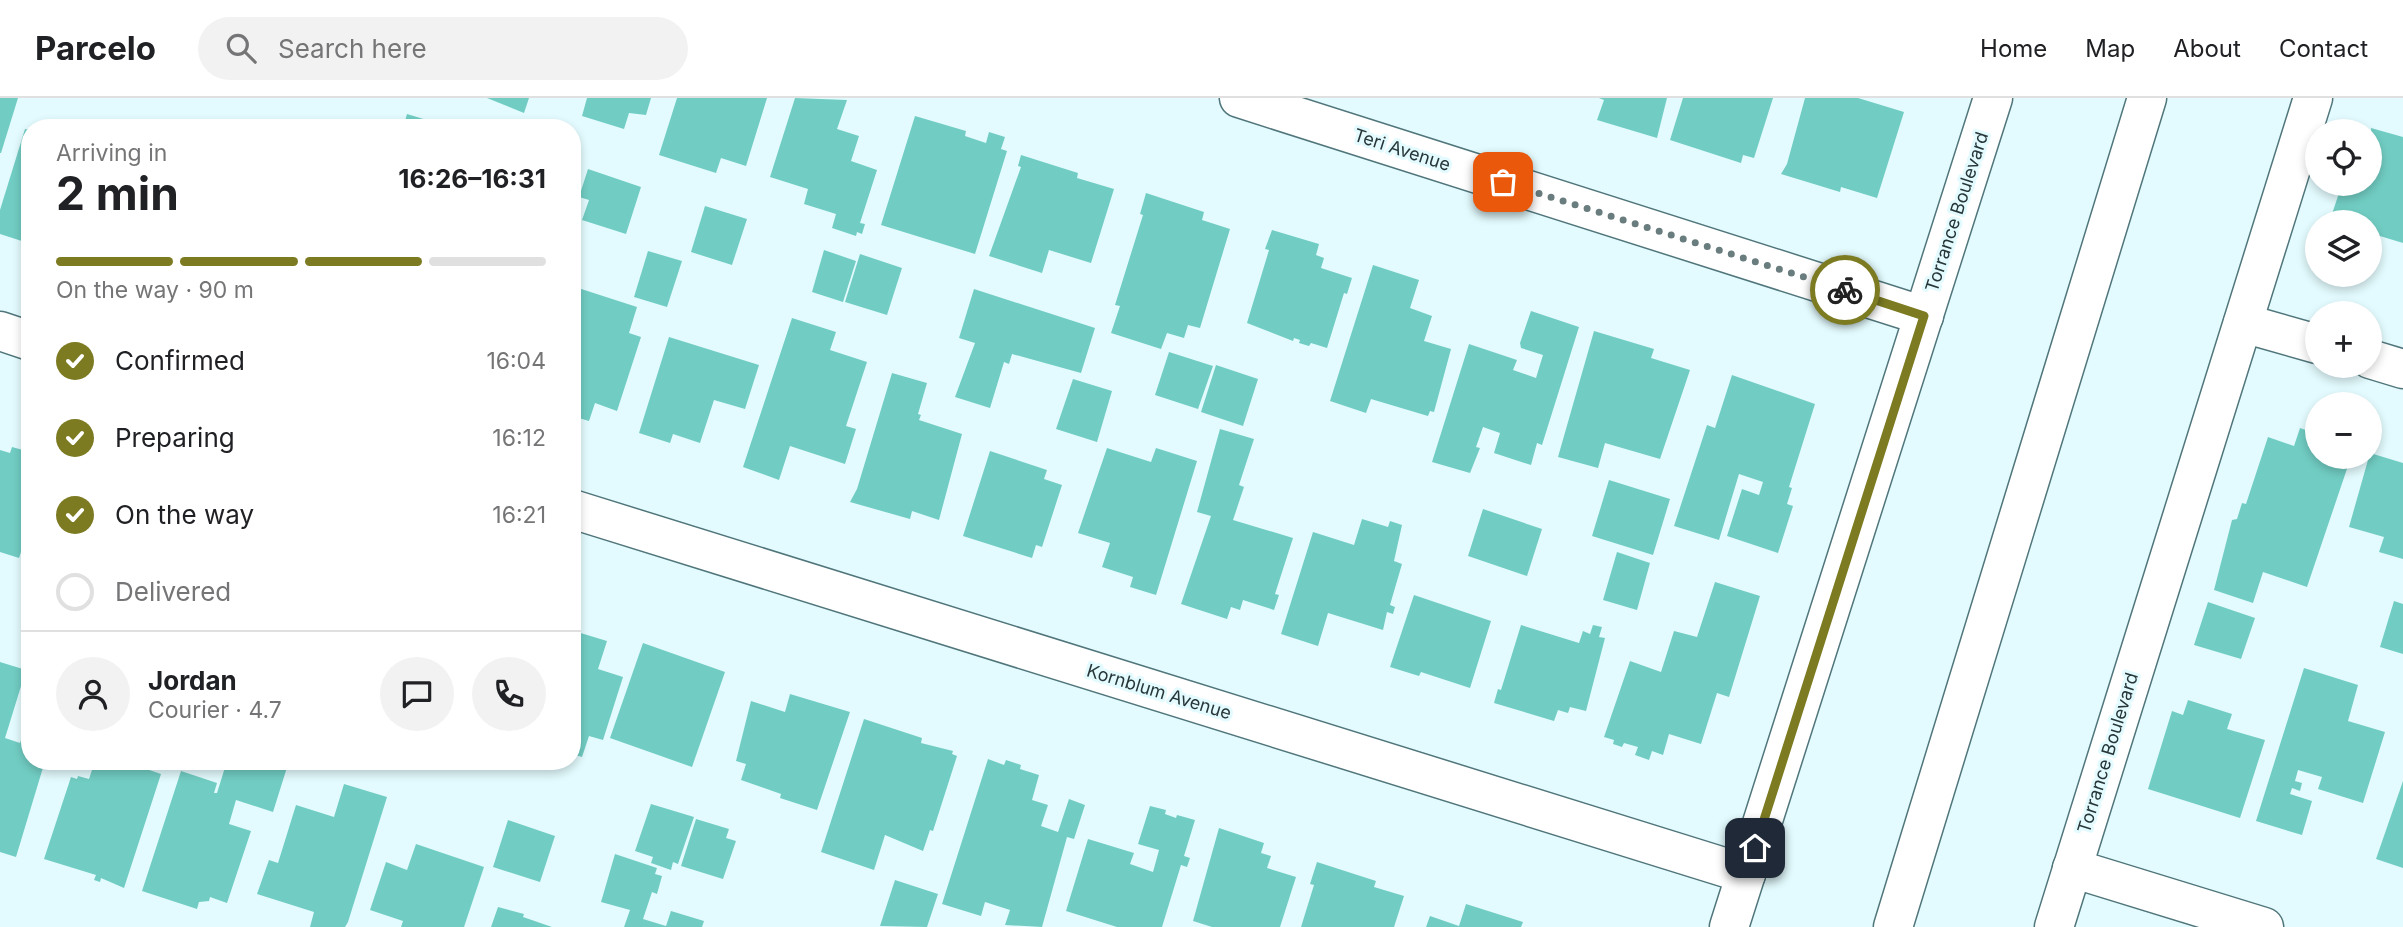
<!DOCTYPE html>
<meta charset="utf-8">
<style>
:root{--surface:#fff;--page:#f2f2f2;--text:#202124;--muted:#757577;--line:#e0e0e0;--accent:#7c7b22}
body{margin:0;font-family:Inter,sans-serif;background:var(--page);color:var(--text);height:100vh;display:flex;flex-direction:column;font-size:26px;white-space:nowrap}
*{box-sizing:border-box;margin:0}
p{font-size:23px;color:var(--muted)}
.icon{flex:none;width:38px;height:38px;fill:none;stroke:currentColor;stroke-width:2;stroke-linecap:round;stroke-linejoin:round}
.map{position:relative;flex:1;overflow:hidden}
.drawer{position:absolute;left:21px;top:21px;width:560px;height:651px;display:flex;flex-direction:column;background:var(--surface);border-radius:28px;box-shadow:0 4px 10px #0003}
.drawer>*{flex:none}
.buttons{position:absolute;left:2305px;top:21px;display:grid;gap:14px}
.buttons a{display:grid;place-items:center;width:77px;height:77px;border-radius:50%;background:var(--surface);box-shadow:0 4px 10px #0003;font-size:35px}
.pin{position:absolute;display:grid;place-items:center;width:60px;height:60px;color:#fff;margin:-30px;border-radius:14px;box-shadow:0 4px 10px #0006}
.courier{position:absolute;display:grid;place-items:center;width:70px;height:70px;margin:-35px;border:5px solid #7c7b22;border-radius:50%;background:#fff;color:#222;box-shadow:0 2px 9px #0007}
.summary em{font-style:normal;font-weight:700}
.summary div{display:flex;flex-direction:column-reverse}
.summary{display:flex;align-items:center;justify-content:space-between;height:119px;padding:0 35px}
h1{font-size:46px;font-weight:700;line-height:52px}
.bar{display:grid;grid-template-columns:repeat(4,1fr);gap:10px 7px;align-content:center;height:84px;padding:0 35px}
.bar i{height:9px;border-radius:5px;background:var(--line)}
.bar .current{background:var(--accent)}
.bar p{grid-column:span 4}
.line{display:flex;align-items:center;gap:18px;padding:0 35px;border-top:2px solid var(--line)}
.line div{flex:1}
.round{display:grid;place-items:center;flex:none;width:74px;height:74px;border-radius:37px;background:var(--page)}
ol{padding:0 35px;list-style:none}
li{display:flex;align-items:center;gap:21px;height:77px}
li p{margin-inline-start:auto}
li .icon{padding:7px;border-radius:50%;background:var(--accent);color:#fff;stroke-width:4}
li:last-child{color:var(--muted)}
li i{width:38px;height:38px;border:4px solid var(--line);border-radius:50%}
header{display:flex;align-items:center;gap:42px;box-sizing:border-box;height:98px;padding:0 35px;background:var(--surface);border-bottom:2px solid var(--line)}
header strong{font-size:33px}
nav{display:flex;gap:38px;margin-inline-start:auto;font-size:24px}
.search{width:490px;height:63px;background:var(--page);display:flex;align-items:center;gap:18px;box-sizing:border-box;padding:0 24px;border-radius:38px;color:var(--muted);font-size:26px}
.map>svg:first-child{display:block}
.building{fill:#71cdc3}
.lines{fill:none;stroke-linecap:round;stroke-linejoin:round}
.minor-casing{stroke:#50767b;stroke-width:41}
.major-casing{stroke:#50767b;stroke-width:41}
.minor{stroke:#fff;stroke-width:38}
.major{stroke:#fff;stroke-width:38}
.done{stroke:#697c7e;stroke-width:7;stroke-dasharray:0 12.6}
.route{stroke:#7c7b22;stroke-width:9}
.labels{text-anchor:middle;stroke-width:6;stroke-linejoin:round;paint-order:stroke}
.street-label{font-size:18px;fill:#273739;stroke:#e3fbfe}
</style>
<header>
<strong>Parcelo</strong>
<div class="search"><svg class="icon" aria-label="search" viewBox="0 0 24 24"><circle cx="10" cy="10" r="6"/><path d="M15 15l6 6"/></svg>Search here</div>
<nav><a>Home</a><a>Map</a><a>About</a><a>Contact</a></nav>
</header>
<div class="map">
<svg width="2403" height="829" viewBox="0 0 2403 829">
<rect width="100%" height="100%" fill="#e3fbfe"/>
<g class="building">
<path d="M0,0H18L1,55H0Z"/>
<path d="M487,0H529L524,15Z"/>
<path d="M587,0H651L646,17L629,15L624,31L582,18Z"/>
<path d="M677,0H767L746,68L721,60L716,75L659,57Z"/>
<path d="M795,0L847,2L837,31L859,38L851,63L877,72L860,125L865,126L862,136L857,134L856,138L832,130L836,116L804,106L808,91L770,79Z"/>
<path d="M1599,0H1667L1657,40L1597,22L1604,2Z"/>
<path d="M1683,0H1773L1754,60L1743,57L1741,65L1670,42Z"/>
<path d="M1805,0H1858L1904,14L1877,100L1841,89L1840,94L1781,76L1787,66Z"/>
<path d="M407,16L440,26L439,30H403Z"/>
<path d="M915,18L966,33L965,38L986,45L989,34L1005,39L1001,51L1007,53L975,156L881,127Z"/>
<path d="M2371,30L2403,39V145L2370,135V124L2332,116L2342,86H2370Z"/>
<path d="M25,31L30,32L28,145L0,136V112Z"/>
<path d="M1021,57L1078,75L1077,80L1114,91L1091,165L1049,152L1042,175L989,158L1021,69L1018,68Z"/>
<path d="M588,71L641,89L626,136L582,122L589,102L579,99Z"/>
<path d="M1146,95L1204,114L1202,122L1230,131L1200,230L1188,227L1184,240L1167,235L1161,251L1111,235L1120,208L1115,207L1143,117L1140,116Z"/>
<path d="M705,108L747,121L732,167L691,154Z"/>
<path d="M1272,132L1319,146L1316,157L1324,160L1321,170L1352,180L1347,196L1344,195L1327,250L1311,245L1309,248L1299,245L1300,242L1294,240L1293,243L1247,225L1269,152L1265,151Z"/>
<path d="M824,152L856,163L843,204L812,194Z"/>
<path d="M648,153L682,163L667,209L634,199Z"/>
<path d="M860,156L902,170L887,217L845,204Z"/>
<path d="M1373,167L1419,182L1410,210L1432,218L1424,243L1451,251L1434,314L1430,313L1428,318L1371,301L1366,315L1330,303Z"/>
<path d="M572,188L637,209L629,235L641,239L617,313L595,305L589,323L572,318Z"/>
<path d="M974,191L1095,230L1081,275L1012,256L1009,266L1004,264L990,310L955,299L975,245L959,240Z"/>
<path d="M1531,213L1579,229L1542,347L1537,345L1531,367L1494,355L1500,335L1483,329L1476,349L1480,350L1470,375L1432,364L1469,246L1517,262L1513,272L1536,280L1543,257L1521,250L1520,245Z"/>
<path d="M792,220L836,234L830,252L867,264L846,328L856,331L845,366L790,348L779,382L743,369Z"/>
<path d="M1594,233L1654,251L1651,260L1690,272L1660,361L1605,345L1598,370L1558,359Z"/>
<path d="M669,239L759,267L745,311L714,302L700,345L673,336L670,345L639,335Z"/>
<path d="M1169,254L1213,268L1198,311L1155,297Z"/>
<path d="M1216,267L1258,281L1243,328L1201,314Z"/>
<path d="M892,275L927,285L918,316L921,317L919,322L962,336L939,422L912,413L910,421L850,404L857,391Z"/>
<path d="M1732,277L1815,306L1789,389L1792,390L1787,406L1793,408L1778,455L1727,438L1742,391L1759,397L1763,384L1739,376L1719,442L1674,428L1707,327L1715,330Z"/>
<path d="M1073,281L1112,293L1097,344L1056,331Z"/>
<path d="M2300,330L2317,336V359H2351L2307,489L2263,474L2253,505L2214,492L2232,422L2237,421L2242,405L2246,406L2268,339L2294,348Z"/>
<path d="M1220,331L1254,341L1239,387L1244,389L1233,422L1293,440L1275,496L1279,497L1274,512L1243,502L1240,512L1231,509L1227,521L1181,506L1211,418L1197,414Z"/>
<path d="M12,349L23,352L21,357L30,360V427L19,460L0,454V352L10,355Z"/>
<path d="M1107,350L1151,364L1156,350L1197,363L1156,497L1130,489L1133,479L1102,469L1110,445L1078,435Z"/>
<path d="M990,353L1047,372L1044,381L1062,387L1042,449L1036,447L1032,460L963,438Z"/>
<path d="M2370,355L2403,365V461L2379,454L2384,439L2349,429Z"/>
<path d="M1609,382L1670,401L1653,457L1592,438Z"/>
<path d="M1483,411L1542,431L1527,478L1468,458Z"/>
<path d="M1362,421L1388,429L1390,423L1402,427L1394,463L1402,466L1390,507L1395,509L1393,516L1387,514L1383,532L1328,515L1318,548L1281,536L1313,434L1354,447Z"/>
<path d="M1617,454L1650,465L1637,512L1603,502Z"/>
<path d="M1715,484L1760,498L1729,599L1717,595L1701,646L1669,636L1663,657L1652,653L1649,662L1635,657L1638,649L1624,645L1622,649L1613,646L1614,642L1604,639L1630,563L1661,574L1674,533L1697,539Z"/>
<path d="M1414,497L1491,523L1470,590L1421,574L1419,578L1390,569Z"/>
<path d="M2394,503L2403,506V556L2380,549Z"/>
<path d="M2208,504L2255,520L2241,561L2194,547Z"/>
<path d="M1521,527L1579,545L1583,533L1590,536L1593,527L1602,529L1599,539L1605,540L1586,613L1570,609L1568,615L1558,612L1554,623L1494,605L1498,591L1501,592Z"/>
<path d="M574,533L607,543L598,571L623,579L603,642L589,638L582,659L572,656Z"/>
<path d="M643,545L725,574L692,669L610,640Z"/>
<path d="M0,564L26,572L5,640L20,645L25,630L30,632V663H45L16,759L0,754Z"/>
<path d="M2304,570L2358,587L2348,623L2385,634L2363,705L2318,691L2322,679L2298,672L2295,683L2302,685L2300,693L2292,690L2290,696L2312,703L2302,737L2256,723Z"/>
<path d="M790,596L850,614L817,712L780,700L781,696L741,682L746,666L736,663L751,603L785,614Z"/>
<path d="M2188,602L2232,616L2227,631L2265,642L2240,720L2148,691L2172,613L2183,617Z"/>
<path d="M864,621L922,640L921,645L953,653L952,656L957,658L933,733L930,732L923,753L885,737L874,772L821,754Z"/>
<path d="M988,661L1004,667L1006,662L1021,667L1020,671L1039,677L1032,702L1048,707L1041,728L1058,734L1069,701L1085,707L1074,741L1067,739L1042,829L1005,827L1010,812L985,804L981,818L942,806Z"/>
<path d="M95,663H123L161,676L124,790L101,780L100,784L94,782L96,777L44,761L71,679L77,681L78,678L89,681Z"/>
<path d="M227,663H289L273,714L236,702L229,726L251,733L227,805L210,799L209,803L199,804L197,811L142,793L181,673L217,685L214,695H217Z"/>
<path d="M2403,683V770L2376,761Z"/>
<path d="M344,686L387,699L348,824L345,829H310L314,814L257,796L269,762L278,765L296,707L334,719Z"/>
<path d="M651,706L694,719L678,766L673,764L671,772L651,765L653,759L635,753Z"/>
<path d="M1150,708L1166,712L1165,716L1176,720L1177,717L1195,722L1184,758L1190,760L1187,769L1181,767L1162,829H1117L1066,813L1088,741L1134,755L1130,766L1153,774L1159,752L1138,746Z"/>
<path d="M696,721L729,731L726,740L736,743L723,781L681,768Z"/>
<path d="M508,722L555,738L540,784L493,769Z"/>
<path d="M1219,730L1264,745L1261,755L1271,758L1267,770L1296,779L1280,829H1212L1193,823Z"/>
<path d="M416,746L484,769L464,829H401L403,823L370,812L386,764L407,772Z"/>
<path d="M615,756L657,770L655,776L662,778L657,796L652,794L643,821L666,828L671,813L704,823L702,829H624L630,812L601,804Z"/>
<path d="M1317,764L1376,783L1374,789L1404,798L1394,829H1301L1314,787L1310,786Z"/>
<path d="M895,782L938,796L927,829L880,828Z"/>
<path d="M1466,806L1523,824L1521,829H1426L1430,818L1459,828Z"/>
<path d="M498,809L524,816L523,819L552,829H491Z"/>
</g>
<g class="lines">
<g class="minor-casing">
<g id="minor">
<path d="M1239,0L1924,218"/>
<path d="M2243,225L2317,246"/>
<path d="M0,233L30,243"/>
<path d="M2370,261L2403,271"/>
<path d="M572,411L1746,776"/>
<path d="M2072,770L2264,829"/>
<path d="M1729,829L1993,0"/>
<path d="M2054,829L2313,0"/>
</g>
</g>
<g class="major-casing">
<path id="major" d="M1893,829L2147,0"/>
</g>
<use href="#minor" class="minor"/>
<use href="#major" class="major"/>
</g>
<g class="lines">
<path class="done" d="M1503,84L1845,192"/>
<path class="route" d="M1755,750L1924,218L1845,192"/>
</g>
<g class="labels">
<g class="street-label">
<text transform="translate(1402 52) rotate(18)" y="6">Teri Avenue</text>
<text transform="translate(1957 114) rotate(-72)" y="6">Torrance Boulevard</text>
<text transform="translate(1159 594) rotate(17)" y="6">Kornblum Avenue</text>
<text transform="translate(2108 655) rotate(-73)" y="6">Torrance Boulevard</text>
</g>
</g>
</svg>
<div class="buttons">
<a><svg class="icon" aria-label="locate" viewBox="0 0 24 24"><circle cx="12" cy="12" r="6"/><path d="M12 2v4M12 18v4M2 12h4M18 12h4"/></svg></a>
<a><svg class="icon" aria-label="layers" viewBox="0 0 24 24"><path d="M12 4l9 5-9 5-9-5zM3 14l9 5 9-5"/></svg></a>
<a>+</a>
<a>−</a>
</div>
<div class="pin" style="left:1503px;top:84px;background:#ea580c"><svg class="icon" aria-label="bag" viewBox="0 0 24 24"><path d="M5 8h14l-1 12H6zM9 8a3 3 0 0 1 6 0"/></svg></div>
<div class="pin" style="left:1755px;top:750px;background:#1f2937"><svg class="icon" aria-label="home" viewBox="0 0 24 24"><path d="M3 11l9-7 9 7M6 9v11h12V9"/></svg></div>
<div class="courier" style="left:1845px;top:192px"><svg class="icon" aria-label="bike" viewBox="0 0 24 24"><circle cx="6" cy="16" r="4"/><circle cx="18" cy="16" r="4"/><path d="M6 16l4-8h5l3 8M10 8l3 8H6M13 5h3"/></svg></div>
<section class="drawer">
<div class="summary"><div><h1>2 min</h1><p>Arriving in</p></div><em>16:26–16:31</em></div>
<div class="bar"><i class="current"></i><i class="current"></i><i class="current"></i><i></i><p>On the way · 90 m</p></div>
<ol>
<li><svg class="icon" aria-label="check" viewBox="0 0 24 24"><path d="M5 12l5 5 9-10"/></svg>Confirmed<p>16:04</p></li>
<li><svg class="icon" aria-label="check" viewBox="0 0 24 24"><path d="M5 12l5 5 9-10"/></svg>Preparing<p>16:12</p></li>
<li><svg class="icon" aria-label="check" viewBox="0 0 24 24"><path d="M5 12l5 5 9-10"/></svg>On the way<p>16:21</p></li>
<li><i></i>Delivered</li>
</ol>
<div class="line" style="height:126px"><a class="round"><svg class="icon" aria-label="person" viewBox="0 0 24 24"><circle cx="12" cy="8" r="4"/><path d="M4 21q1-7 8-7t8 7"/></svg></a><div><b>Jordan</b><p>Courier · 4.7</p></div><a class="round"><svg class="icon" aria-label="chat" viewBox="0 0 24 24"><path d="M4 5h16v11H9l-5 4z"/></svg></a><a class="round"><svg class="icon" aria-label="phone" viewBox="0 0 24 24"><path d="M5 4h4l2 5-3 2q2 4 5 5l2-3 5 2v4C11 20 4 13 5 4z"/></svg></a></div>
</section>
</div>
